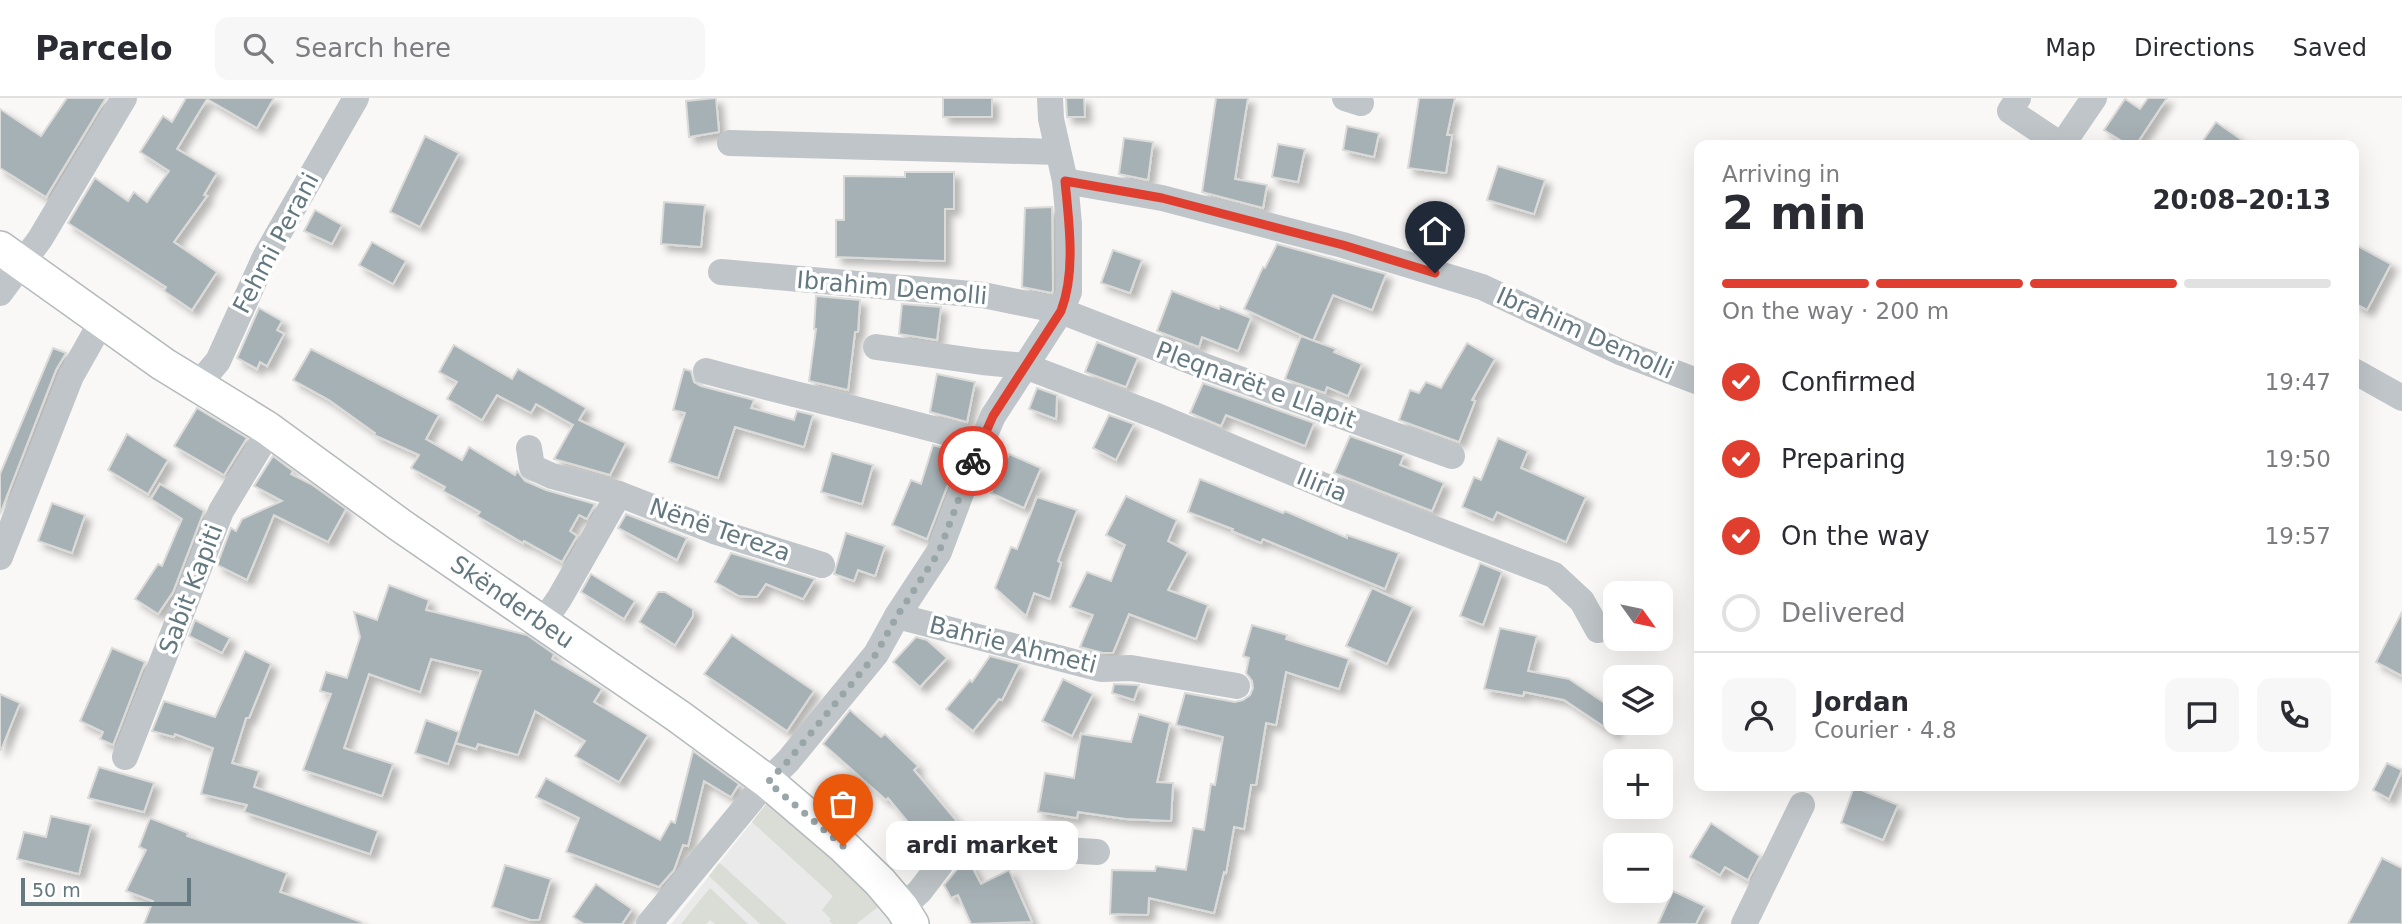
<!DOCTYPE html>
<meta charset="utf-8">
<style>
:root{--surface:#fff;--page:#f7f7f7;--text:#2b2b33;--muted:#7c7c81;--line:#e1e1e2;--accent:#e03f2f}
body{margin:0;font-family:"DejaVu Sans",sans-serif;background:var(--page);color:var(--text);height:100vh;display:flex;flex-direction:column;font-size:26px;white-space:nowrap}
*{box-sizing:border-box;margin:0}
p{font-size:23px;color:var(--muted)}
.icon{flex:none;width:38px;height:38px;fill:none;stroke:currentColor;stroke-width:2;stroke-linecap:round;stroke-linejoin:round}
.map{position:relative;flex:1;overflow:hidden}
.drawer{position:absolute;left:1694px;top:42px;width:665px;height:651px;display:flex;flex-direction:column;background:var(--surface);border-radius:14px;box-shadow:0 7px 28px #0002}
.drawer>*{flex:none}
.needle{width:46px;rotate:123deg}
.fabs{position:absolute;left:1603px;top:483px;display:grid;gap:14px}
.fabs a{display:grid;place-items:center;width:70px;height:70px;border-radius:14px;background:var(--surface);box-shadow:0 7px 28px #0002;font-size:35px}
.scale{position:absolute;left:21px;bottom:18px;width:170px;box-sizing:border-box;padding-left:7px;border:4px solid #647880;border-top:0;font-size:19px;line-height:24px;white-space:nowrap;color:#647880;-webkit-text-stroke:5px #fff;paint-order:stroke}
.pin{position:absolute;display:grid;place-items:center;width:60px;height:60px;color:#fff;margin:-72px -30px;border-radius:50% 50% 50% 0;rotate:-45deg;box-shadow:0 0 7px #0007}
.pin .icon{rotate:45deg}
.courier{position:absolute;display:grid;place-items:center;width:70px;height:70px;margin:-35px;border:5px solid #e03f2f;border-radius:50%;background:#fff;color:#222;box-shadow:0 2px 9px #0007}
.bubble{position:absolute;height:49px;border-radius:14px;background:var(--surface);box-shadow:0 7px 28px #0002;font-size:23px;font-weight:800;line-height:49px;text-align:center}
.headline em{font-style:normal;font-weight:800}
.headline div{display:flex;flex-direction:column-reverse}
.headline{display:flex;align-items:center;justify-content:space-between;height:119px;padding:0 28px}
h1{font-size:46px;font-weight:800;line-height:52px}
.bar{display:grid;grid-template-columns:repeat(4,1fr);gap:10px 7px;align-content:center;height:84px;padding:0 28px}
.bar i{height:9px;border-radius:5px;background:var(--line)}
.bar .on{background:var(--accent)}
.bar p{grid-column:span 4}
.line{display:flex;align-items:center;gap:18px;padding:0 28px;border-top:2px solid var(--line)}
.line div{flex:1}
.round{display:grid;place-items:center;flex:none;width:74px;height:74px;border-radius:14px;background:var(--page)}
ol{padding:0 28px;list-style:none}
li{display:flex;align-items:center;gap:21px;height:77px}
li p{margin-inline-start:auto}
li .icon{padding:7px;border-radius:50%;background:var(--accent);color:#fff;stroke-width:4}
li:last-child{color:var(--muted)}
li i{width:38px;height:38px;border:4px solid var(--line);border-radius:50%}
header{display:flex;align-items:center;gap:42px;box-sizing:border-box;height:98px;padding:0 35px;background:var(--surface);border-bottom:2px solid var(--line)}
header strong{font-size:33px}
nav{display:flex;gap:38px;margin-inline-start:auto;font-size:24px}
.search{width:490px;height:63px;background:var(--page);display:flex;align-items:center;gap:18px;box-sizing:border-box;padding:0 24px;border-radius:14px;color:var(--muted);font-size:26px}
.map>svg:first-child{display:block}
.built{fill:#e9eae9}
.grass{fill:#d9ddd5}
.building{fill:#a6b1b5;stroke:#dadad8;stroke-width:2;filter:url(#shadow)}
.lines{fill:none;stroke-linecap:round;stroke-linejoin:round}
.major-casing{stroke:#b3b9bc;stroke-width:36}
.minor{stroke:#bfc5c8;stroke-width:26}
.major{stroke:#fff;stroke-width:33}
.done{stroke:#98a5a9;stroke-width:7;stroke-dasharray:0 12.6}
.route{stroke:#e03f2f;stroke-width:9}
.labels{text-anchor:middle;stroke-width:7;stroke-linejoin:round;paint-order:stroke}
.street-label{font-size:24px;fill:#647880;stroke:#fff}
</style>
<header>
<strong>Parcelo</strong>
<div class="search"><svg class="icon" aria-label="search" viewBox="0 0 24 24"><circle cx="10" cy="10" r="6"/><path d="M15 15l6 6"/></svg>Search here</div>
<nav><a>Map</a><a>Directions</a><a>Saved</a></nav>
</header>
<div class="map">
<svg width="2402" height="826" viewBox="0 0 2402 826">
<defs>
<filter id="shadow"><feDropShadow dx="6" dy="6" stdDeviation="3.5" flood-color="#0004"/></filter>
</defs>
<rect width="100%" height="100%" fill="#f9f8f6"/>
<path class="built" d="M773,697L900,826H671Z"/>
<g class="grass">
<path d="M773,697L882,806L856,826H833L829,823L831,821L822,812L833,798L752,724Z"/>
<path d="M719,765L722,767L787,826H760L709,778Z"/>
<path d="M710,790L748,826H715L710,822L706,826H681Z"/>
</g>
<g class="building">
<path d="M67,0H106L46,99L0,70V11L41,38Z"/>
<path d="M186,0H274L257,30L207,1L177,51L217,75L204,97L207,98L174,144L217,174L192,212L164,193L166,189L68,125L95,80L128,103L134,94L147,104L169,73L140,54L163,18L172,24Z"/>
<path d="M716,0L719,34L689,39L686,3Z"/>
<rect x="943" y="0" width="49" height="19"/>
<path d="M1066,0H1084L1085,19H1067Z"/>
<path d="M1216,0H1248L1235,81L1267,87L1263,110L1202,94Z"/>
<path d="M1419,0H1455L1447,37H1452L1446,75L1408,70Z"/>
<path d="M2148,0H2167L2136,47H2128L2104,32L2125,1L2140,11Z"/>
<path d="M2216,24L2249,47H2200Z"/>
<path d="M1347,28L1379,35L1374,59L1343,52Z"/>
<path d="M425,38L459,55L420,129L390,114Z"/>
<path d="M1124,40L1153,44L1148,82L1119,76Z"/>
<path d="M1278,46L1305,51L1298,84L1272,79Z"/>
<path d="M1498,68L1545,82L1534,116L1487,102Z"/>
<path d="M905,74H954V111H945V163L836,159V122H844V78L905,79Z"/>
<path d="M664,104L705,107L701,149L661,146Z"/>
<path d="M1052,109L1053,191L1052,195L1022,189L1025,110Z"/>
<path d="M315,112L342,127L332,146L304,133Z"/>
<path d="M372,144L406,163L393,186L359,167Z"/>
<path d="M1277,146L1386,176L1372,212L1333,197L1313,243L1244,211L1263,169L1265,170Z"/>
<path d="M2354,146L2391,166L2367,212L2354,205Z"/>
<path d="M1113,152L1142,162L1130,195L1101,185Z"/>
<path d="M1172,193L1219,211L1220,208L1251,220L1238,253L1202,239L1199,249L1157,233Z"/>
<path d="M816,198L860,202L858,234H855L848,292L809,283L816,231H814Z"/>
<path d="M902,206L941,209L937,242L899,236Z"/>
<path d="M259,210L282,223L277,232L284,236L267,268L260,264L257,271L237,260Z"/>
<path d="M1301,238L1336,251L1334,254L1362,266L1348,298L1327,289L1325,295L1285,281Z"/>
<path d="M1097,244L1138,260L1126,289L1085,274Z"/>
<path d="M1467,245L1495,261L1472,302L1475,303L1459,344L1399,322L1410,292L1419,295L1426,284L1441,290Z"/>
<path d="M454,247L512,281L518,271L586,310L579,322L626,345L610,377L554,361L573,327L536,306L531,315L497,297L482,322L447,301L457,284L439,274Z"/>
<path d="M53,250L66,255L56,272L0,416V376Z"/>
<path d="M311,251L439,317L426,341L462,362L469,349L515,377L517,373L525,383L546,392L595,406L587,421L579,417L570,433L577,438L562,464L524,443L523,445L477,418L480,414L443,393L445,389L411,370L419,357L374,337L375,335L329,302L293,282Z"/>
<path d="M684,271L691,273L694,284L701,288L754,302L751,310L794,322L797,313L813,317L804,349L735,329L718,380L669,364L685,315L673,312Z"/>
<path d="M937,276L975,284L967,324L930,314Z"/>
<path d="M1203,285L1314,325L1305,348L1226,317L1221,328L1190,315Z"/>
<path d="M1037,290L1057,297L1056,321L1029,311Z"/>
<path d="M197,310L247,340L224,377L174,348Z"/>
<path d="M1109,317L1134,326L1116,362L1093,350Z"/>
<path d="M127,336L168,362L148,396L108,372Z"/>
<path d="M1350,338L1404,357L1400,367L1444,385L1432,413L1334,375Z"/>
<path d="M1498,340L1528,353L1521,370L1586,399L1566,444L1497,414L1493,422L1462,409L1474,379L1481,382Z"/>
<path d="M933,347L960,355L927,441L892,427L911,382L921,386Z"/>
<path d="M832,355L873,367L862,406L821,394Z"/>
<path d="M1009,356L1041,370L1024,410L991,395Z"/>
<path d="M273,358L293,373L291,376L311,386L346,411L328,444L274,417L247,482L217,467L231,430L236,433L242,421L282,403L254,388Z"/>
<path d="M1200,381L1283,415L1285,413L1347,440V437L1399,455L1385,491L1263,441L1261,445L1232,433L1233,431L1188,414Z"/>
<path d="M160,386L204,413L173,494L158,516L135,501L158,466L162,468L182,421L151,401Z"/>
<path d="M1126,398L1177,422L1168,443L1188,454L1168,492L1208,507L1196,541L1129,516L1113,555H1103L1080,549L1093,517L1070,509L1087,474L1111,483L1125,447L1106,437Z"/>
<path d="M1037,399L1077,412L1058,463L1061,465L1050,501L1034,495L1026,518L995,490L1011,449L1017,451Z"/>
<path d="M52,405L85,417L72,455L38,443Z"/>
<path d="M626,416L687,440L677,462L618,430Z"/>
<path d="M846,435L885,448L875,478L858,472L854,483L834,476Z"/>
<path d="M731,455L815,481L803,501L766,486L757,499L739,498L715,484Z"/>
<path d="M1480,465L1502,474L1483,527L1460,518Z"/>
<path d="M591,476L635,503L624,521L581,494Z"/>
<path d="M389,487L429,502L426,512L527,537L554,556L552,561L602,591L594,604L648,637L619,684L575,658L585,643L535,613L518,657L478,646L476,651L456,645L481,573L431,561L420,594L369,576L344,650L393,666L382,698L303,672L331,596L320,593L326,574L347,580L360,539L354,514L377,522Z"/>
<path d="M1372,490L1413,509L1387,566L1346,548Z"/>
<path d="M658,494H665L693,511V518L675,547L639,524Z"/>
<path d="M2402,514V578L2376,564Z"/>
<path d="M195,522L230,540L222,555L189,538Z"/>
<path d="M1252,527L1287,537L1286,541L1349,561L1339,591L1286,574L1276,627L1266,625L1256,687H1251L1244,731L1234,729L1226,775L1224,774L1214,815L1149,800L1148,817L1110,816L1112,772L1155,773L1156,768L1186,772L1193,730L1204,732L1211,686L1215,687L1223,639L1176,627L1185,595L1235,604L1243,602L1250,597L1253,590L1252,583L1246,575L1249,560L1243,558Z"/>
<path d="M1500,530L1537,538L1528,573L1569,581L1615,612V636L1564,602L1524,594L1523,598L1484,591Z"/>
<path d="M732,537L814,593L787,633L704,576Z"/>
<path d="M916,539L927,542L947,560L920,589L893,564Z"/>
<path d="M112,550L145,564L113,647L100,641L103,634L80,623Z"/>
<path d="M245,553L271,566L249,620H246L232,665L259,673L254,689L378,733L370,756L244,714L247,707L201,696L213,650L175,636L174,639L152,633L164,603L215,619Z"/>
<path d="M990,558L1020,566L1002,602L999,601L973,633L946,611L970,582L972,584Z"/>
<path d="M1063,581L1093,596L1072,638L1042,623Z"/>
<path d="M1114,586L1139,587L1134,602L1112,595Z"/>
<path d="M0,596L20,605L1,652H0Z"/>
<path d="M850,612L881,639L885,636L918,668L914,672L965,733L955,735L931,752L888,700L886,702L823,646Z"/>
<path d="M1139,616L1170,625L1157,684L1173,685L1171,723L1126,721L1078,714L1077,720L1038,714L1045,675L1074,680L1081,636L1131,644Z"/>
<path d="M426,622L459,634L448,666L415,655Z"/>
<path d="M693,653L739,686L731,699L704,683L688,748L683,747L674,772L659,789L566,754L579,720L536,699L546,680L660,742L671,723L675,725Z"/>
<path d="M2387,665L2402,672L2389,701L2373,692Z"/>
<path d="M99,669L154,685L144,714L88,700Z"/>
<path d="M1854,689L1898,707L1883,742L1841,725Z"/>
<path d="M51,718L91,727L79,776L17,761L24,734L46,739Z"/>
<path d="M150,720L188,735L187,738L287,775L280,794L361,824V826H144L153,803L126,793L146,752L139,749Z"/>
<path d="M1711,725L1760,758L1748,782L1725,769L1720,777L1690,759Z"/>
<path d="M2382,760L2402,770V826H2348Z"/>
<path d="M967,765H970L981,786L1009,772L1032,824L971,826L958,797L951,800L944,787L957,771Z"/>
<path d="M505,767L551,781L539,822H531L492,809Z"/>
<path d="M596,786L632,811L622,826H584L573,819Z"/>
<path d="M1673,793L1705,808L1696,826H1658Z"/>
</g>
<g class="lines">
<g class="major-casing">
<g id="major">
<path id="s1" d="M0,150L163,266L267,330L400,427L678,618L768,684L843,748L880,784L902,810L912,826"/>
</g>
</g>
<g class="minor">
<path d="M1345,0L1361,5"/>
<path d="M2018,0L2010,13L2061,47"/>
<path d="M730,45L1058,54"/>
<path d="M2062,47L2094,0"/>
<path d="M1065,83L1162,100L1343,147L1482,189L1620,254L1699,284"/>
<path d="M721,174L983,197L1061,213L1206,269L1452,358"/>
<path d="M0,195L40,141L124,0"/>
<path d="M876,249L982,264L1025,268L1157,318L1346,397L1554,477L1582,503L1598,532"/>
<path d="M706,273C797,298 890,318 981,344"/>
<path d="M2354,273L2402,300"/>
<path d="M196,289L218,263L265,159L356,0"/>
<path d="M529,350L532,369L552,378L619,396L714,433L822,467"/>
<path d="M0,459L71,278L102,223"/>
<path d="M897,518L1101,571L1131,570L1237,588"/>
<path d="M543,524L559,501L619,396"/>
<path d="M125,659L221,413L265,340L267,330"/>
<path d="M902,810L920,793L946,759L963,749L1001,748L1097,754"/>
<path d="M649,826L763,688L788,663L876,556L897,518L939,454L969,374L993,318L1061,213L1069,194V126L1065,83L1051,21L1050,0"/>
<path d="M1744,826L1802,707"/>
</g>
<use href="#major" class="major"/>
</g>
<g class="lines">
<path class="done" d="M843,748L768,684L788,663L876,556L897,518L939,454L973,363"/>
<path class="route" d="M973,363L993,318L1061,213C1076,174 1069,125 1065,83L1162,100L1343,147L1435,175"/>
</g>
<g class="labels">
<g class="street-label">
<text transform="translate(276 145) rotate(-62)" y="8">Fehmi Perani</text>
<text transform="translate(892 190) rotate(5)" y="8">Ibrahim Demolli</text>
<text transform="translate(1585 235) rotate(24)" y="8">Ibrahim Demolli</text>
<text transform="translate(1256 287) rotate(20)" y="8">Pleqnarët e Llapit</text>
<text transform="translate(1322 387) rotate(22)" y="8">Iliria</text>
<text transform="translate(720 432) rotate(19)" y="8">Nënë Tereza</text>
<text transform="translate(191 491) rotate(-69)" y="8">Sabit Kapiti</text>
<text dy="8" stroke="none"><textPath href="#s1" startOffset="623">Skënderbeu</textPath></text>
<text transform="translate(1013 547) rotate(14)" y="8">Bahrie Ahmeti</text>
</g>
</g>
</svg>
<div class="fabs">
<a><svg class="needle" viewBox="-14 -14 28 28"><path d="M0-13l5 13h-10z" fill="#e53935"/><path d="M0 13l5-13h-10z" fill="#7c7c81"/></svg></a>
<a><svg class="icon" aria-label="layers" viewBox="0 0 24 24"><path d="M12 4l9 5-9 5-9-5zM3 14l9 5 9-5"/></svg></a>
<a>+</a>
<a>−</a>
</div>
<div class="scale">50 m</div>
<div class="pin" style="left:843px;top:748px;background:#ea580c"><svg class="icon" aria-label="bag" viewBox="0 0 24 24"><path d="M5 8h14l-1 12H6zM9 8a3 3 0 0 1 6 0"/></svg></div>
<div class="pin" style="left:1435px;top:175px;background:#1f2937"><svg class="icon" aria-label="home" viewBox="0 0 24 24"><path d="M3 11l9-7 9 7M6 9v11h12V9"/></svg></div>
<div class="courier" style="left:973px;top:363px"><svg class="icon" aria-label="bike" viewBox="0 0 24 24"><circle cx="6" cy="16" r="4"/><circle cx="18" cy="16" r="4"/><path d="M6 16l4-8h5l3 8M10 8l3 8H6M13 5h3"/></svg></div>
<div class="bubble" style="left:886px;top:723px;width:192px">ardi market</div>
<section class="drawer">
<div class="headline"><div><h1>2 min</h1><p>Arriving in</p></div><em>20:08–20:13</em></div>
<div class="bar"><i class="on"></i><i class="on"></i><i class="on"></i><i></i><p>On the way · 200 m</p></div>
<ol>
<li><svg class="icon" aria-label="check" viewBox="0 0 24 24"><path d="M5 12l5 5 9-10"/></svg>Confirmed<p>19:47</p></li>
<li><svg class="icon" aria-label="check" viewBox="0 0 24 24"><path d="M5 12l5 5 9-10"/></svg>Preparing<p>19:50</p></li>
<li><svg class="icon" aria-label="check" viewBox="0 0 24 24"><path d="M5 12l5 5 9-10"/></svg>On the way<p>19:57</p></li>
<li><i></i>Delivered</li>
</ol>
<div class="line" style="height:126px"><a class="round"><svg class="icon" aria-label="person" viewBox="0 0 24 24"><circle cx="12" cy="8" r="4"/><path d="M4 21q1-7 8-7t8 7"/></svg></a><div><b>Jordan</b><p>Courier · 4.8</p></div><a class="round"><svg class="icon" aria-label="chat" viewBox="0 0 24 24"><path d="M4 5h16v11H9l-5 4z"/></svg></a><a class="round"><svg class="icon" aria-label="phone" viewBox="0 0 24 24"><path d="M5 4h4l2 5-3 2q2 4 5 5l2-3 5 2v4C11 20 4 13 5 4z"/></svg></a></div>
</section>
</div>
